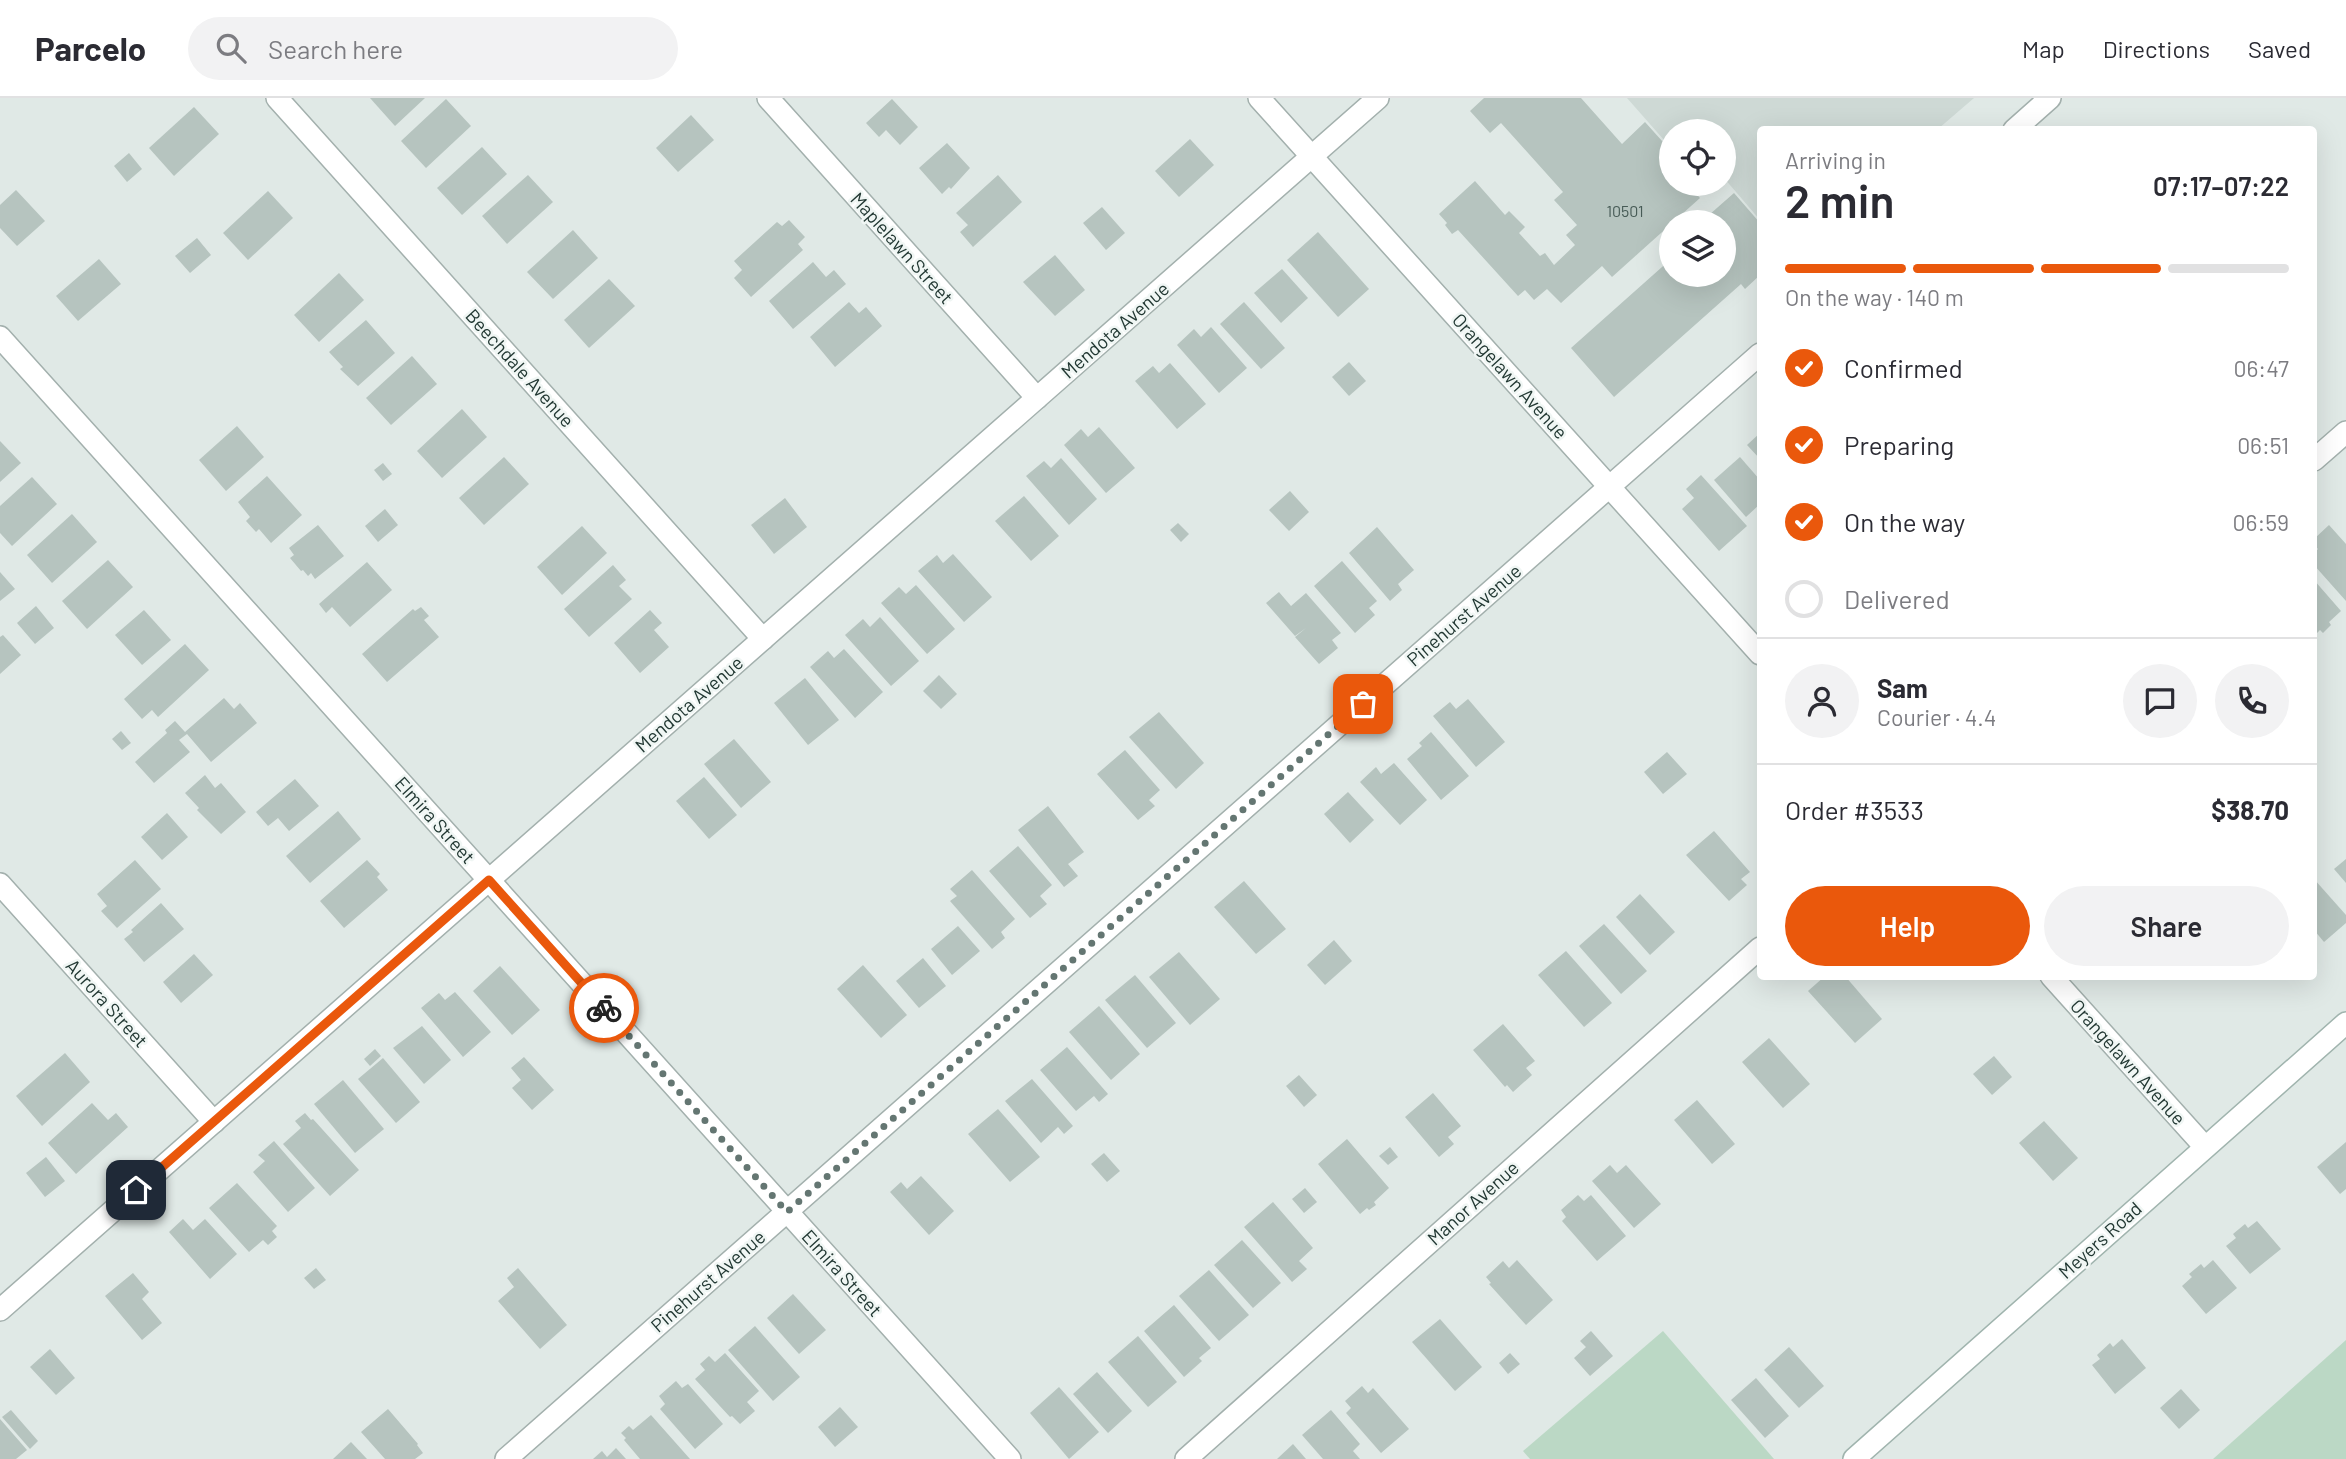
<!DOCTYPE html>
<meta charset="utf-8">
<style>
:root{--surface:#fff;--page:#f2f2f3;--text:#2b2b33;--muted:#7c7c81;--line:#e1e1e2;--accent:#ea580c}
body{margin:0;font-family:Barlow,sans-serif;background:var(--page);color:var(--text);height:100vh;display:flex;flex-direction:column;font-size:26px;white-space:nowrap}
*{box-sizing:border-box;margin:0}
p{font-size:23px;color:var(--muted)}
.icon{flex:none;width:38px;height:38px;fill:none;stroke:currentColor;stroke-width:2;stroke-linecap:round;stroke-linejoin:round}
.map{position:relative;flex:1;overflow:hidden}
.sheet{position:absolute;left:1757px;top:28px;width:560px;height:854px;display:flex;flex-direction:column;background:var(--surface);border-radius:7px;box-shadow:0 7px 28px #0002}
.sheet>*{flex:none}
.controls{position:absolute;left:1659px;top:21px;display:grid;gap:14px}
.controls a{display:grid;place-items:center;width:77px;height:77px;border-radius:50%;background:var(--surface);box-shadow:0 7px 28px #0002;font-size:35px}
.pin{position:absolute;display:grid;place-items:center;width:60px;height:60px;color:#fff;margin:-30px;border-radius:14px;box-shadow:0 4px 10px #0006}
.courier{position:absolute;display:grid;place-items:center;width:70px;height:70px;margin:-35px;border:5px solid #ea580c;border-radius:50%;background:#fff;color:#222;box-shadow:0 2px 9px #0007}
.head em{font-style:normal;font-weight:600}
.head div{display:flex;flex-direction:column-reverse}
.head{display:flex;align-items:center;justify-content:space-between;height:119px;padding:0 28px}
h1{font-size:46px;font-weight:600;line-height:52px}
.bar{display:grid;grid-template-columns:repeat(4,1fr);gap:10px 7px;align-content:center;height:84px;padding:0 28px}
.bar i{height:9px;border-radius:5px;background:var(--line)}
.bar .on{background:var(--accent)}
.bar p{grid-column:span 4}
.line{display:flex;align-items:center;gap:18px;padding:0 28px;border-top:2px solid var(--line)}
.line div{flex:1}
.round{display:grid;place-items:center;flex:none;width:74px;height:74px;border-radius:37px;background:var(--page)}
ol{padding:0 28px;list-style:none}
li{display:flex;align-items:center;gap:21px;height:77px}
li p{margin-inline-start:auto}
li .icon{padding:7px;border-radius:50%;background:var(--accent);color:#fff;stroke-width:4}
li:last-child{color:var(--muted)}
li i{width:38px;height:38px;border:4px solid var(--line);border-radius:50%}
.button{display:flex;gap:14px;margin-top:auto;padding:14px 28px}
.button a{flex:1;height:80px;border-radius:42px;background:var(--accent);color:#fff;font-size:28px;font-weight:600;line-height:80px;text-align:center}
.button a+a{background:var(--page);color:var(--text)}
header{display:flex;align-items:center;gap:42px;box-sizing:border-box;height:98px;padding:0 35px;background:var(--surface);border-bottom:2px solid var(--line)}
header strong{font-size:33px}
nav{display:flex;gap:38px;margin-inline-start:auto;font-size:24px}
.search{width:490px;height:63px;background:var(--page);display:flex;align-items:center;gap:18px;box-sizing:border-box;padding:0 24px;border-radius:38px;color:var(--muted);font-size:26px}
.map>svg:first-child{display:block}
.built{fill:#ced9d5}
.green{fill:#bbd8c5}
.building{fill:#b6c4bf}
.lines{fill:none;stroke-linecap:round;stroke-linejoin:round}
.street-casing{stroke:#a3b0ad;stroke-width:24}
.secondary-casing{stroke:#a0b4ae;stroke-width:24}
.street{stroke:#fff;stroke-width:21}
.secondary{stroke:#fff;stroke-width:21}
.done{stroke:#647672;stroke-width:7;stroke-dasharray:0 12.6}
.route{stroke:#ea580c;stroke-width:9}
.labels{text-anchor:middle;stroke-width:5;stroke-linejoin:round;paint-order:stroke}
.number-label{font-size:16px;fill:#475b56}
.street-label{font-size:19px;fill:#223833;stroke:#f0f6f4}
</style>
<header>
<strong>Parcelo</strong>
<div class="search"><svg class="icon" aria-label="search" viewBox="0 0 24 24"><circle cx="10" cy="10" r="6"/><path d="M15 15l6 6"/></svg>Search here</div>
<nav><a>Map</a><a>Directions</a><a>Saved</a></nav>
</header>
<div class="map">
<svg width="2346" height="1361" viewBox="0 0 2346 1361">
<rect width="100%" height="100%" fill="#e0e9e6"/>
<path class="built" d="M1627,0H1974L1938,31L1760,32V122L1724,80V33H1671V50Z"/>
<g class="green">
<path d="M1663,1233L1774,1361H1530L1523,1353Z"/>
<path d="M2346,1242V1361H2213Z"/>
</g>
<g class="building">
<path d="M370,0H425L395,28Z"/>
<path d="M1484,0H1581L1622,46L1645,24L1671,53V86H1687L1700,100L1612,179L1602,168L1561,205L1547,191L1534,202L1525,192L1518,198L1458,132L1452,136L1445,127L1447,125L1439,116L1475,83L1505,117L1509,113L1525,129L1519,135L1540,158L1545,155L1554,167L1575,147L1566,137L1577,127L1554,102L1563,94L1501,25L1490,35L1470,13Z"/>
<path d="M446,1L471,28L426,70L401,43Z"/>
<path d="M892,1L918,29L900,47L886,32L879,39L866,25Z"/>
<path d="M194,9L219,36L174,78L149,50Z"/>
<path d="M691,17L714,42L678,74L656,50Z"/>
<path d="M1190,41L1214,67L1179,99L1155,73Z"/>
<path d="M947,45L970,70L951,91L949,89L942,96L919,70Z"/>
<path d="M482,49L507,76L462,117L437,90Z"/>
<path d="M129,55L142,71L127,84L114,68Z"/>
<path d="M528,77L553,104L507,146L482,118Z"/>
<path d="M998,77L1022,104L973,149L960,134L968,127L956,115Z"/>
<path d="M16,92L45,123L17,148L0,130V107Z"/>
<path d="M268,93L293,120L248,162L223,135Z"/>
<path d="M1734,95L1760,125V177L1745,191L1741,186L1614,299L1571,250L1671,161V177H1724V124H1701Z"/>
<path d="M1102,109L1125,135L1106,152L1083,125Z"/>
<path d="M789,122L805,139L798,146L803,152L751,199L734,180L742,172L734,163L777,124L782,128Z"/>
<path d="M573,132L598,160L553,201L527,174Z"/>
<path d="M1318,134L1369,191L1338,219L1287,162Z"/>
<path d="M197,140L211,157L190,175L175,158Z"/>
<path d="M1055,157L1085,192L1055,218L1023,184Z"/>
<path d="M99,161L121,186L78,223L56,198Z"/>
<path d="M813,164L826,179L834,172L846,186L793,231L769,203Z"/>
<path d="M1282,171L1308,200L1281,225L1254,195Z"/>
<path d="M339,175L364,202L319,244L294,217Z"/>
<path d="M609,181L635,208L589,250L564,222Z"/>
<path d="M849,204L859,215L866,209L882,228L835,269L810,239Z"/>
<path d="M1244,204L1285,250L1261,271L1220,226Z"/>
<path d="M366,222L395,255L358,288L340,271L343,269L329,254Z"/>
<path d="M1211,229L1247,270L1219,295L1177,247L1194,231L1201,239Z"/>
<path d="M412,258L437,286L391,327L366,300Z"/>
<path d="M1349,264L1366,283L1349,298L1332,279Z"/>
<path d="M1170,265L1206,306L1177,331L1135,283L1153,268L1159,275Z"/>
<path d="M462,311L487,339L442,380L417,353Z"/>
<path d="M237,328L264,359L226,393L199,362Z"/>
<path d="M1099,329L1135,370L1106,395L1064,347L1081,331L1088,339Z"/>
<path d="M1760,335V361L1747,347Z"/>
<path d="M0,343L21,365L0,384Z"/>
<path d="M504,359L529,386L484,427L459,400Z"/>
<path d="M1740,359L1760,382V406L1746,419L1714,382Z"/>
<path d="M1061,360L1097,401L1069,427L1026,378L1044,363L1051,370Z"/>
<path d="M383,365L392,376L383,383L374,372Z"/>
<path d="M1701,377L1747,428L1719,453L1682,411L1694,400L1686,391Z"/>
<path d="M267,378L302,417L271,445L259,431L256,434L246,423L250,419L238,404Z"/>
<path d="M32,379L57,406L12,448L0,435V408Z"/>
<path d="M1290,393L1309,414L1289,433L1269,412Z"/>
<path d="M1024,398L1059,438L1031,463L995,423Z"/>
<path d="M785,400L807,429L774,456L751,427Z"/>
<path d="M385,411L398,427L378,444L365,428Z"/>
<path d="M72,416L97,444L52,485L27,457Z"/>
<path d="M1178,425L1189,436L1181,444L1170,432Z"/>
<path d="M318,427L344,458L315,481L311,475L308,478L303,472L301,473L290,460L294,457L289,450Z"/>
<path d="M2329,427L2346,446V503L2314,467V455L2318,451L2314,447V441Z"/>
<path d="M582,428L607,455L562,497L537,469Z"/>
<path d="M1377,429L1414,472L1398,486L1402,492L1390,503L1349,455Z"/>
<path d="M953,456L992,499L964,524L918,473L937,457L943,465Z"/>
<path d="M108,462L133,489L87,531L62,503Z"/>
<path d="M1342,463L1377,503L1369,510L1375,517L1355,535L1314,488Z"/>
<path d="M367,464L392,492L350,529L332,509L326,515L319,506Z"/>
<path d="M613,467L626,482L619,488L632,501L589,539L564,511Z"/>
<path d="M0,474L15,491L0,503Z"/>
<path d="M2314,482L2341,513L2329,524L2331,527L2323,535L2320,532L2314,538Z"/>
<path d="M916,487L955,531L927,556L881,505L899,489L906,496Z"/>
<path d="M1279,494L1291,508L1306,495L1341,535L1332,542L1338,550L1319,566L1295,539L1306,530L1295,538L1266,505Z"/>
<path d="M36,508L54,530L35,546L17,525Z"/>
<path d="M421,509L429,518L424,522L439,539L387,584L362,556L413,511L415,513Z"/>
<path d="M144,512L171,542L142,567L115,537Z"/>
<path d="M650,512L662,525L654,532L669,549L640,575L614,545Z"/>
<path d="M880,519L919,563L891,588L845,537L863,521L870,529Z"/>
<path d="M3,537L21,557L0,576V539Z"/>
<path d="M185,546L209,572L158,619L152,612L142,621L124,601Z"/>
<path d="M844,551L883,594L855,620L810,569L828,553L834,560Z"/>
<path d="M939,577L957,596L941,611L923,593Z"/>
<path d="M805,580L839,622L808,647L774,605Z"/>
<path d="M224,600L234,611L240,605L257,625L211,664L187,636L179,642L190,654L154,685L135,664L167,635L165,632L175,623L185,634Z"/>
<path d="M1468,601L1505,644L1476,669L1433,618L1450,604L1456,611Z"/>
<path d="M1159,614L1204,665L1176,691L1129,639Z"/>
<path d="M121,633L131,645L122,652L112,641Z"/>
<path d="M1431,634L1469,678L1441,702L1407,661L1422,648L1419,645Z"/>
<path d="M734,641L771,684L741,710L704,666Z"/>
<path d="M1125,652L1160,692L1149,702L1155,708L1138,722L1097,676Z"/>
<path d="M1667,654L1687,676L1663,696L1644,674Z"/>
<path d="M1394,665L1427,702L1400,727L1360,684L1376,669L1381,676Z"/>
<path d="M205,677L215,690L221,685L246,714L221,736L197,712L199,710L185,695Z"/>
<path d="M704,679L737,717L709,741L676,703Z"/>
<path d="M295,681L319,708L289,733L278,720L268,728L256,714Z"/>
<path d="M1348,694L1374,722L1350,745L1324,716Z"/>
<path d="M1048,708L1084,754L1068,766L1078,778L1064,789L1018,732Z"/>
<path d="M338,713L361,741L310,785L286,758Z"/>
<path d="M167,715L188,739L162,762L141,739Z"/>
<path d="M1714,733L1750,774L1741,781L1747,787L1729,803L1686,757Z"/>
<path d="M1018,748L1052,787L1040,798L1047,806L1030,820L989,773Z"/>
<path d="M2346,761V785L2334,771Z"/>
<path d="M135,762L161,791L117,830L101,813L107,808L97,796Z"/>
<path d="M367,762L380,776L377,779L388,792L344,830L320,803Z"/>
<path d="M972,772L1015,821L1001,834L1005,840L992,851L950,803L957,798L950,791Z"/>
<path d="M2314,781L2346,817V825L2324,844L2314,832Z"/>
<path d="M1244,783L1286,831L1256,856L1214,809Z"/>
<path d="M1640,796L1675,834L1650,857L1616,819Z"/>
<path d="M161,805L184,831L144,864L124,841L133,834L131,832Z"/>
<path d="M1604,826L1647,873L1621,896L1579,848Z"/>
<path d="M958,828L980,853L952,877L931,851Z"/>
<path d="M1334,842L1352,863L1325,887L1307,867Z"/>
<path d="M1566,853L1612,905L1584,929L1538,877Z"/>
<path d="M1179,854L1220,901L1190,927L1149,879Z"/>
<path d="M194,856L213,877L181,905L163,884Z"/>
<path d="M923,860L946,888L919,910L896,883Z"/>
<path d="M863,867L907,917L881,940L837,891Z"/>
<path d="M500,868L540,912L512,937L473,893Z"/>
<path d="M1135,877L1176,925L1147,950L1105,902Z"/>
<path d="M1825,878H1845L1882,921L1855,945L1808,893Z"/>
<path d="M455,894L491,934L463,959L421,910L439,895L445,902Z"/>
<path d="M1099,908L1140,956L1111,982L1069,934Z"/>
<path d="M1503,926L1535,963L1526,970L1532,977L1513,994L1507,987L1505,989L1473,952Z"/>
<path d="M422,928L451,962L424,986L393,950Z"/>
<path d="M1769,940L1810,986L1783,1010L1742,964Z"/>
<path d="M1067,949L1108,996L1099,1004L1094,998L1076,1013L1040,972Z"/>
<path d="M375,951L381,958L370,968L364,961Z"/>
<path d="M65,955L90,984L42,1028L16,998Z"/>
<path d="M1994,958L2012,979L1992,997L1973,976Z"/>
<path d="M524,959L554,992L532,1012L512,990L521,982L511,970Z"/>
<path d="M383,960L420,1004L396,1025L358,981Z"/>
<path d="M1299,977L1317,997L1304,1009L1286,988Z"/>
<path d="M1032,981L1073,1028L1064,1036L1058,1029L1041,1045L1005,1003Z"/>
<path d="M343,982L384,1031L355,1055L314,1006Z"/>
<path d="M1433,995L1461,1028L1448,1039L1454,1046L1439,1059L1405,1019Z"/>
<path d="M1697,1002L1735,1046L1712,1066L1674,1022Z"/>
<path d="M92,1005L108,1022L116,1015L128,1029L76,1076L48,1045Z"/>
<path d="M998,1011L1040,1059L1010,1084L968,1036Z"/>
<path d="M305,1015L311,1022L313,1021L359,1072L330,1098L283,1046L301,1030L295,1023Z"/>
<path d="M2044,1023L2078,1060L2053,1083L2019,1045Z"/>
<path d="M1347,1041L1389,1090L1374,1104L1376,1107L1369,1112L1367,1110L1360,1116L1318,1066Z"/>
<path d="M274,1043L315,1090L288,1114L253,1074L265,1063L258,1057Z"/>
<path d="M2346,1044V1091L2340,1096L2317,1069Z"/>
<path d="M1390,1049L1398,1059L1388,1067L1379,1058Z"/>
<path d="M1104,1055L1120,1073L1107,1084L1091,1066Z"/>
<path d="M46,1059L65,1083L45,1099L26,1075Z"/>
<path d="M1610,1067L1617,1075L1626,1067L1661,1106L1634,1130L1592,1083Z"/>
<path d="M921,1078L954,1113L929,1137L890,1094L901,1084L907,1091Z"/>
<path d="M237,1085L277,1128L272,1133L277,1139L268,1147L263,1142L249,1154L209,1110Z"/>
<path d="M1305,1090L1317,1104L1304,1115L1292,1101Z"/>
<path d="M1578,1097L1584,1103L1591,1097L1626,1138L1597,1163L1562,1123L1566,1119L1561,1112Z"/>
<path d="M1273,1104L1313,1150L1299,1163L1307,1171L1292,1184L1244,1129Z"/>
<path d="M183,1121L193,1132L205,1121L237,1156L210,1181L169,1134Z"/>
<path d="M2257,1123L2281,1151L2250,1176L2226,1148L2236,1140L2233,1136L2245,1126L2248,1130Z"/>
<path d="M1242,1142L1281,1185L1253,1210L1214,1167Z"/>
<path d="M1517,1162L1553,1202L1526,1227L1489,1186L1491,1185L1486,1179L1503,1163L1509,1170Z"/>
<path d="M2213,1162L2237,1190L2206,1216L2182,1188L2192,1179L2189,1176L2201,1166L2204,1170Z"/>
<path d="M316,1170L326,1182L314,1191L304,1180Z"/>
<path d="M518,1170L567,1227L540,1251L498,1203L514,1189L507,1180Z"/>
<path d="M1209,1172L1249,1217L1219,1243L1179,1198Z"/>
<path d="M133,1175L149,1194L142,1201L162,1225L142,1242L105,1198Z"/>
<path d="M793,1196L826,1232L799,1256L767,1220Z"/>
<path d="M1174,1207L1211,1250L1199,1260L1202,1263L1184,1279L1144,1233Z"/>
<path d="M1440,1221L1482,1269L1455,1293L1412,1244Z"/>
<path d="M755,1228L800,1279L773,1303L728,1252Z"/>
<path d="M1591,1233L1613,1258L1590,1278L1574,1260L1586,1249L1580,1243Z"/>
<path d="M1138,1238L1177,1284L1148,1309L1108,1264Z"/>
<path d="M2122,1241L2146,1270L2115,1296L2092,1267L2100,1261L2097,1257L2110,1245L2113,1249Z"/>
<path d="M1789,1249L1824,1288L1799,1310L1764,1272Z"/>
<path d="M50,1251L75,1280L56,1297L30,1269Z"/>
<path d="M725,1255L759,1293L747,1304L755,1313L740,1326L732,1318L730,1319L695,1281L705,1272L700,1266L709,1258L715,1264Z"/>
<path d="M1510,1255L1520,1266L1508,1276L1499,1265Z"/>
<path d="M1097,1274L1132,1313L1108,1335L1073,1296Z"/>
<path d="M1756,1280L1789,1318L1765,1340L1731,1302Z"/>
<path d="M676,1283L682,1290L688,1286L723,1326L695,1351L660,1311L665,1306L659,1298Z"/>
<path d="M1362,1288L1368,1295L1373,1290L1409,1331L1381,1355L1346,1315L1351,1310L1345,1303Z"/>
<path d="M1059,1289L1099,1334L1069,1361L1030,1315Z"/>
<path d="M2181,1291L2200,1312L2179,1331L2160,1310Z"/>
<path d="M840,1309L858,1329L835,1349L818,1329Z"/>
<path d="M388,1311L418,1346L417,1347L423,1355L415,1361H385L361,1334Z"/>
<path d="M11,1312L38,1343L30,1351L2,1319Z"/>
<path d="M1331,1312L1360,1346L1353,1353L1360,1361H1323L1302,1337Z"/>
<path d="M651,1317L690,1361H640L624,1342L626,1340L621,1335L629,1328L633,1332Z"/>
<path d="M0,1321L27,1352L16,1361H0Z"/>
<path d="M351,1344L367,1361H333Z"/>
<path d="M1293,1346L1306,1361H1277Z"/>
<path d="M616,1350L626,1361H593L602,1353L607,1359Z"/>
</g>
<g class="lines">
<g class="street-casing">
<g id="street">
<path d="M277,0L763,541"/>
<path d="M768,0L1037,300"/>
<path d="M1259,0L1760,556"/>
<path d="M2014,32L2050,0"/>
<path d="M0,239L1010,1361"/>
<path d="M2314,362L2346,334"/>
<path d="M0,786L214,1024"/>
<path d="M2051,878L2205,1049"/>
<path d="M0,1212L1378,0"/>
<path d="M506,1361L1760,256"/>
<path d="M1186,1361L1760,850"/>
</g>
</g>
<g class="secondary-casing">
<path id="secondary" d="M1854,1361L2346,925"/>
</g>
<use href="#street" class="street"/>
<use href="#secondary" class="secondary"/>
</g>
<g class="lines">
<path class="done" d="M604,910L787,1114L1363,606"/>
<path class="route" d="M136,1092L489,782L604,910"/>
</g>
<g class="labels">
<g class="number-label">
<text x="1625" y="119">10501</text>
</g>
<g class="street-label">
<text transform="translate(902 150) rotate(48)" y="7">Maplelawn Street</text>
<text transform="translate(1115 232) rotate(-41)" y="7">Mendota Avenue</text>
<text transform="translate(520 270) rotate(48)" y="7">Beechdale Avenue</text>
<text transform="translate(1510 278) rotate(48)" y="7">Orangelawn Avenue</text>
<text transform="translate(1464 517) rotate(-41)" y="7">Pinehurst Avenue</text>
<text transform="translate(689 606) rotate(-41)" y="7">Mendota Avenue</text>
<text transform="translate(435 722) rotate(48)" y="7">Elmira Street</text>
<text transform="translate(107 905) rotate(48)" y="7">Aurora Street</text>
<text transform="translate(2128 964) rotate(48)" y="7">Orangelawn Avenue</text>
<text transform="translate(1473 1105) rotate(-42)" y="7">Manor Avenue</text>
<text transform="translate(2100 1142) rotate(-42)" y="7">Meyers Road</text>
<text transform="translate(842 1175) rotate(48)" y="7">Elmira Street</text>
<text transform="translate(708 1183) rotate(-41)" y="7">Pinehurst Avenue</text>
</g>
</g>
</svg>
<div class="controls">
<a><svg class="icon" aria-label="locate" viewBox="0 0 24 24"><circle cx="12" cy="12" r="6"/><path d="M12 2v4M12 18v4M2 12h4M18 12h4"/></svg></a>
<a><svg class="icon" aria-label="layers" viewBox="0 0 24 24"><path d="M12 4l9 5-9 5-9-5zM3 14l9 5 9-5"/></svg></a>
</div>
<div class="pin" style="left:1363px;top:606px;background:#ea580c"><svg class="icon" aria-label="bag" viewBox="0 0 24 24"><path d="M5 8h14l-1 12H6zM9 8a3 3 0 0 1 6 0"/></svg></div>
<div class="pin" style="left:136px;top:1092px;background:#1f2937"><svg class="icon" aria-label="home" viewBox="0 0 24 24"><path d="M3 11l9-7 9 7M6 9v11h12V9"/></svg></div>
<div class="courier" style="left:604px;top:910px"><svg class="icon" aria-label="bike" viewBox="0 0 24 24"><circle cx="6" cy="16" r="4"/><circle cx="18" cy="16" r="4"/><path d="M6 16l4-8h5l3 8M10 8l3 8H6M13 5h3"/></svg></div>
<section class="sheet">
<div class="head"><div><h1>2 min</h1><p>Arriving in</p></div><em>07:17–07:22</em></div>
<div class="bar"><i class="on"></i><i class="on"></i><i class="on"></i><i></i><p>On the way · 140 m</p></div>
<ol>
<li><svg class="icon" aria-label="check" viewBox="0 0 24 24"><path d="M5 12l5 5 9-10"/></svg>Confirmed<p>06:47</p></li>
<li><svg class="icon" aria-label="check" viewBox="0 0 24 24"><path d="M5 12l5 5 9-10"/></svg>Preparing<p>06:51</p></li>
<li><svg class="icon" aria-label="check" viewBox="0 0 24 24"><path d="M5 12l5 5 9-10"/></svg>On the way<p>06:59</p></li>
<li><i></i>Delivered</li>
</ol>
<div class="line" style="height:126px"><a class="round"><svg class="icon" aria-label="person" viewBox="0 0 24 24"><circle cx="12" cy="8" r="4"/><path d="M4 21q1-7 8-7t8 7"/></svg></a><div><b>Sam</b><p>Courier · 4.4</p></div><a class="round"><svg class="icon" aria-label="chat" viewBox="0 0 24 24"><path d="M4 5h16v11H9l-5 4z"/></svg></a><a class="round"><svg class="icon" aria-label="phone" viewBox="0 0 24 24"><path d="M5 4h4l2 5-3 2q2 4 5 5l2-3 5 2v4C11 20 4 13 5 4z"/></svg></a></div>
<div class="line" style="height:91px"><div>Order #3533</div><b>$38.70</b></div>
<div class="button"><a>Help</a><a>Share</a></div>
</section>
</div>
